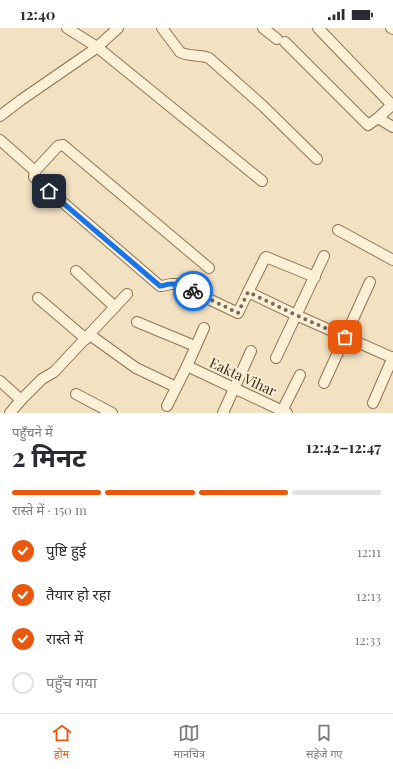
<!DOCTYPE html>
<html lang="hi">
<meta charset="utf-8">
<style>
:root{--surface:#fff;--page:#f2f2f3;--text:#2b2b33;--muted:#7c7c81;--line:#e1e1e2;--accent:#ea580c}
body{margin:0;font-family:"Playfair Display","Noto Sans Devanagari",serif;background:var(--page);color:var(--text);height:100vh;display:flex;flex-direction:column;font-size:15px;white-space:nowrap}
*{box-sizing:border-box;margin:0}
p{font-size:13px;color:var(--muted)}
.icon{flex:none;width:22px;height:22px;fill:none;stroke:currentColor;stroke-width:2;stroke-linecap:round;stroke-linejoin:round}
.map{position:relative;height:385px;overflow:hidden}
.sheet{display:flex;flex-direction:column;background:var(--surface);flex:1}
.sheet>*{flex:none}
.pin{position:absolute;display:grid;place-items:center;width:34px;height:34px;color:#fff;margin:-17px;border-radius:8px;box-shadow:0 2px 6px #0006}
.courier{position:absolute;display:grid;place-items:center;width:40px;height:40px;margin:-20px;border:3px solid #1a73e8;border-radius:50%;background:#fff;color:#222;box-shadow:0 1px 5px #0007}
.overview em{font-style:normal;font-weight:700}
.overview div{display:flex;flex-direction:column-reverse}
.overview{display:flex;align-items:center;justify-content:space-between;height:68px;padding:0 12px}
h1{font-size:26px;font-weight:700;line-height:30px}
.bar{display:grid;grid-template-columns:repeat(4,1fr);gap:6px 4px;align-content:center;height:48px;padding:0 12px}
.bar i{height:5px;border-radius:3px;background:var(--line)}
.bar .selected{background:var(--accent)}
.bar p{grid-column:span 4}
ol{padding:0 12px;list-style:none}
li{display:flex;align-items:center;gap:12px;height:44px}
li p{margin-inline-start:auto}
li .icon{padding:4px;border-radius:50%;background:var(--accent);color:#fff;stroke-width:4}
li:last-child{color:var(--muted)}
li i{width:22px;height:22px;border:2px solid var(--line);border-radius:50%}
.status{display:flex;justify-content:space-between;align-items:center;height:28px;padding:0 20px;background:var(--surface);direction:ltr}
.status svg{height:11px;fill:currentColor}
.tab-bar{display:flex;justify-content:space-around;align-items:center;height:56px;border-top:1px solid var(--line);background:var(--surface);font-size:11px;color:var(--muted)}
.tab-bar a{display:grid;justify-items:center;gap:2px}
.tab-bar .selected{color:var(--accent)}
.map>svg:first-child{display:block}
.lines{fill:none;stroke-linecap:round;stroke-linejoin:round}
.street-casing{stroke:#8e7357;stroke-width:12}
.street{stroke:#fcf0d6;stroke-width:10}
.done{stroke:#7c6b57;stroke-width:4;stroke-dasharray:0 7.2}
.route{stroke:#1a73e8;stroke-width:5}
.labels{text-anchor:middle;stroke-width:4;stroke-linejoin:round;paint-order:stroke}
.street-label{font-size:14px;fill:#3d2b1d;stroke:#f9edd3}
</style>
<div class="status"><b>12:40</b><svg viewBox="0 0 49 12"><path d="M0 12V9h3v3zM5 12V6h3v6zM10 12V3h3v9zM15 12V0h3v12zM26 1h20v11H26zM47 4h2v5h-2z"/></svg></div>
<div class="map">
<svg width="393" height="385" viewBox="0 0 393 385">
<rect width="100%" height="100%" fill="#f2e2c2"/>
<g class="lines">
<g class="street-casing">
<g id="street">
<path d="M67,0L97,19L262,153"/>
<path d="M162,0L180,24C188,29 199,26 209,30L263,78L317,131"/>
<path d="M263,0L277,11"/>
<path d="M391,0L393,1"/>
<path d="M285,14L368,97L378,90L392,77L318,0"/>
<path d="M0,88L21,72L95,21L118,0"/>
<path d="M378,90L393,99"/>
<path d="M0,112L35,143"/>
<path d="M338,202L393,232"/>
<path d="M209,240L63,117L58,118L35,143L34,149L38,153L160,258H162L171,256H177L238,285L248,264L296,287L393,330"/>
<path d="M76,243L115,279"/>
<path d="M248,264L265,230L266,229L315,249"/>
<path d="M38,270L86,311"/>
<path d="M137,294L195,318"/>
<path d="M90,307L136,340L176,359"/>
<path d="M276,330L324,228"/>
<path d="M187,338L287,385"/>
<path d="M0,353L21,372"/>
<path d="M324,355L370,254"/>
<path d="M76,366L112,385"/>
<path d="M373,375L393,329"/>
<path d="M167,378L187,338L204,300"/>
<path d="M10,385L21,372L42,351L54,344L127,266"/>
<path d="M223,385L251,323"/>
<path d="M281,385L300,347"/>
</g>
</g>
<use href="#street" class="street"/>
</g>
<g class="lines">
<path class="done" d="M193,263L238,285L248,264L296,287L345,309"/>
<path class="route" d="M49,163L160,258C164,258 167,256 170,256C178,255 186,260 193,263"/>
</g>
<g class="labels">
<g class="street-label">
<text transform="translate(243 349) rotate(25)" y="5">Eakta Vihar</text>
</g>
</g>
</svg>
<div class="pin" style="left:345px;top:309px;background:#ea580c"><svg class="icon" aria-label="bag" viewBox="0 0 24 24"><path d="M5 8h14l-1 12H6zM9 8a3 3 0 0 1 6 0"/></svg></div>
<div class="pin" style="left:49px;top:163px;background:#1f2937"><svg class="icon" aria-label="home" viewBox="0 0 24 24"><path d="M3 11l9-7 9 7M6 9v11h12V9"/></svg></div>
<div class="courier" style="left:193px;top:263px"><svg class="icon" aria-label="bike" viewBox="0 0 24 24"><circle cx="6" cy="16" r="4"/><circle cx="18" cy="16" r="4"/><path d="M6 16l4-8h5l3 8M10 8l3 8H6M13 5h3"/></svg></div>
</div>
<section class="sheet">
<div class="overview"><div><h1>2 मिनट</h1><p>पहुँचने में</p></div><em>12:42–12:47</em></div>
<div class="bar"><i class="selected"></i><i class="selected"></i><i class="selected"></i><i></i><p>रास्ते में · 150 m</p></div>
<ol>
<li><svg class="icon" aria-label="check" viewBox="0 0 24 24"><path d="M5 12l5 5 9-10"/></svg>पुष्टि हुई<p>12:11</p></li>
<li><svg class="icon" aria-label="check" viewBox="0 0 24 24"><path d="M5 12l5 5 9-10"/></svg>तैयार हो रहा<p>12:13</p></li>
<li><svg class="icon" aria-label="check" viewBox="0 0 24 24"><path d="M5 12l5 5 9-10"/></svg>रास्ते में<p>12:33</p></li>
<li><i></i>पहुँच गया</li>
</ol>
</section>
<nav class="tab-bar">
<a class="selected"><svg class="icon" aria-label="home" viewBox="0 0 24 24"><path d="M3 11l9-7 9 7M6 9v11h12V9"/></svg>होम</a>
<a><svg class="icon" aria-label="map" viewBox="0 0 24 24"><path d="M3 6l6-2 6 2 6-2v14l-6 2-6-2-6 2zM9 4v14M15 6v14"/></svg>मानचित्र</a>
<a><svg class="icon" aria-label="saved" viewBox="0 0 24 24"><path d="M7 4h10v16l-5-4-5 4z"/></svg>सहेजे गए</a>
</nav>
